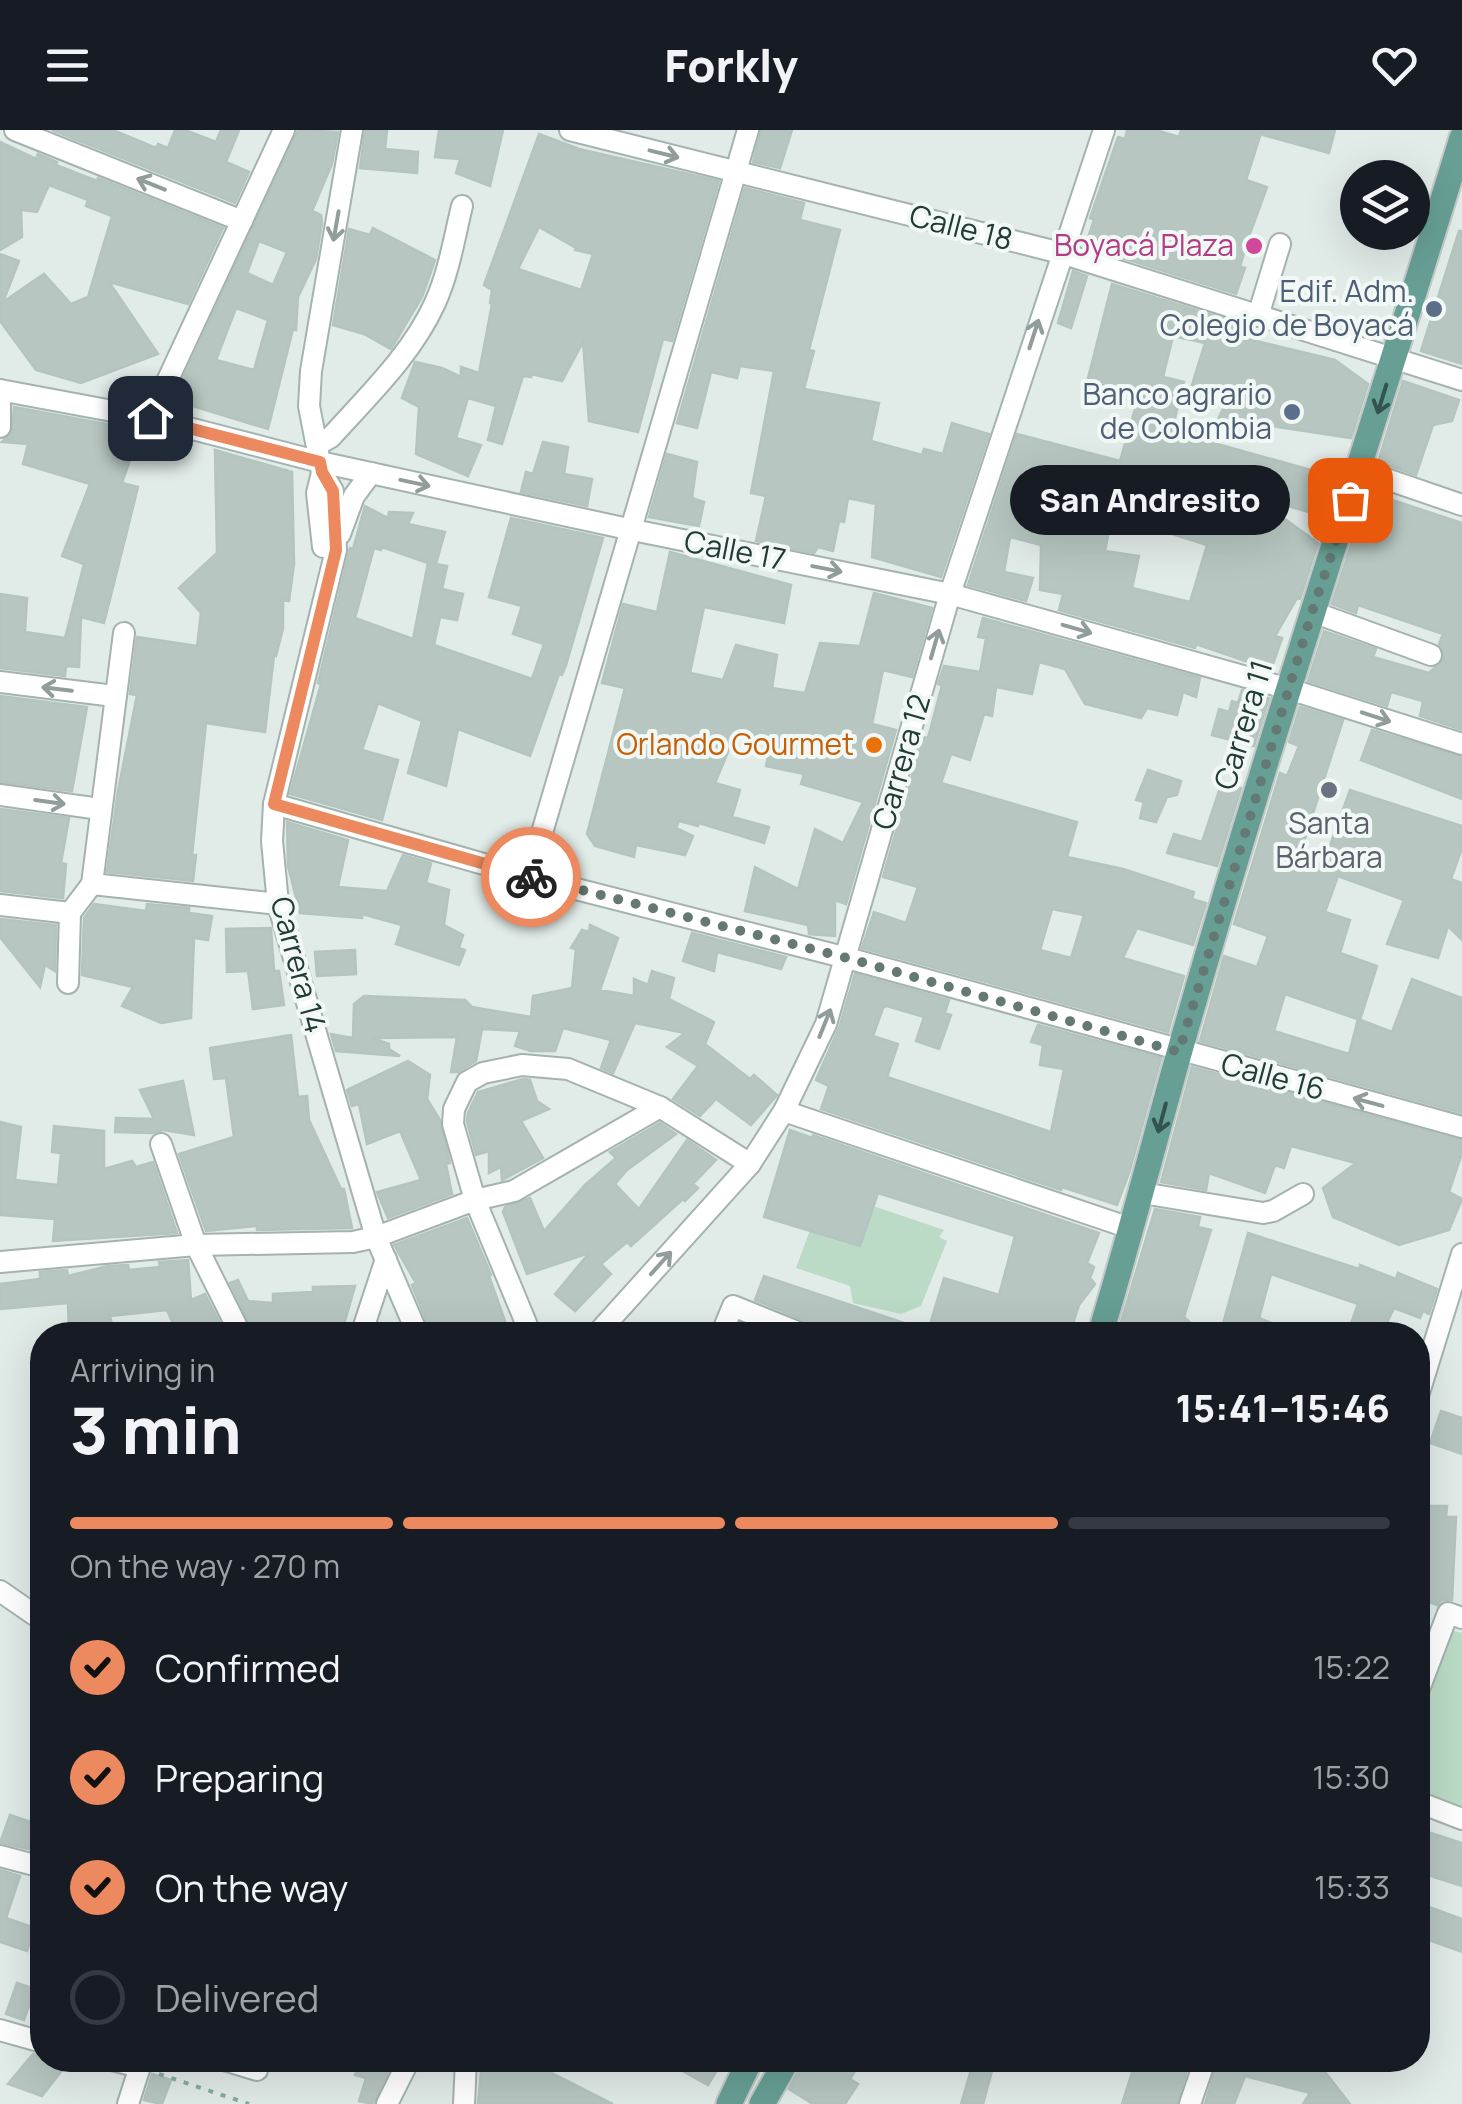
<!DOCTYPE html>
<meta charset="utf-8">
<style>
:root{--surface:#171b24;--page:#20242c;--text:#f1f3f6;--muted:#9ea1a6;--line:#363941;--accent:#ec895e}
body{margin:0;font-family:Manrope,sans-serif;background:var(--page);color:var(--text);height:100vh;display:flex;flex-direction:column;font-size:38px;white-space:nowrap}
*{box-sizing:border-box;margin:0}
p{font-size:32px;color:var(--muted)}
.icon{flex:none;width:55px;height:55px;fill:none;stroke:currentColor;stroke-width:2;stroke-linecap:round;stroke-linejoin:round}
.map{position:relative;flex:1;overflow:hidden}
.sheet{position:absolute;left:30px;top:1192px;width:1400px;height:750px;display:flex;flex-direction:column;background:var(--surface);border-radius:40px;box-shadow:0 10px 40px #0002}
.sheet>*{flex:none}
.tools{position:absolute;left:1340px;top:30px;display:grid;gap:20px}
.tools a{display:grid;place-items:center;width:90px;height:90px;border-radius:50%;background:var(--surface);box-shadow:0 10px 40px #0002;font-size:50px}
.pin{position:absolute;display:grid;place-items:center;width:85px;height:85px;color:#fff;margin:-42px;border-radius:20px;box-shadow:0 5px 15px #0006}
.courier{position:absolute;display:grid;place-items:center;width:100px;height:100px;margin:-50px;border:8px solid #ec895e;border-radius:50%;background:#fff;color:#222;box-shadow:0 2px 12px #0007}
.bubble{position:absolute;height:70px;border-radius:35px;background:var(--surface);box-shadow:0 10px 40px #0002;font-size:32px;font-weight:800;line-height:70px;text-align:center}
.head em{font-style:normal;font-weight:800}
.head div{display:flex;flex-direction:column-reverse}
.head{display:flex;align-items:center;justify-content:space-between;height:170px;padding:0 40px}
h1{font-size:65px;font-weight:800;line-height:75px}
.bar{display:grid;grid-template-columns:repeat(4,1fr);gap:15px 10px;align-content:center;height:120px;padding:0 40px}
.bar i{height:12px;border-radius:8px;background:var(--line)}
.bar .on{background:var(--accent)}
.bar p{grid-column:span 4}
ol{padding:0 40px;list-style:none}
li{display:flex;align-items:center;gap:30px;height:110px}
li p{margin-inline-start:auto}
li .icon{padding:10px;border-radius:50%;background:var(--accent);color:#111;stroke-width:4}
li:last-child{color:var(--muted)}
li i{width:55px;height:55px;border:5px solid var(--line);border-radius:50%}
header{display:flex;justify-content:space-between;align-items:center;height:130px;padding:0 40px;background:var(--surface);font-size:45px;font-weight:800}
.map>svg:first-child{display:block}
.green{fill:#bbdbc6}
.building{fill:#b7c6c0;stroke:#b4c4bf;stroke-width:2.5;fill-rule:evenodd}
.lines{fill:none;stroke-linecap:round;stroke-linejoin:round}
.minor-casing{stroke:#a4b3ae;stroke-width:24}
.major-casing{stroke:#c1c8c7;stroke-width:29}
.path{stroke:#83ada2;stroke-width:4;stroke-dasharray:5 8;stroke-linecap:butt}
.minor{stroke:#fff;stroke-width:20}
.major{stroke:#679f94;stroke-width:25}
.oneway{stroke:#909d9a}
.oneway2{stroke:#33544e}
.done{stroke:#657974;stroke-width:10;stroke-dasharray:0 18}
.route{stroke:#ec895e;stroke-width:12}
.hotel-dot{fill:#d1479c;stroke:#f2f8f5;stroke-width:4}
.service-dot{fill:#5c6f8a;stroke:#f2f8f5;stroke-width:4}
.food-dot{fill:#e8710a;stroke:#f2f8f5;stroke-width:4}
.worship-dot{fill:#6b7280;stroke:#f2f8f5;stroke-width:4}
.labels{text-anchor:middle;stroke-width:8;stroke-linejoin:round;paint-order:stroke}
.street-label{font-size:30px;fill:#223b36;stroke:#f2f8f5}
.hotel-label{font-size:30px;fill:#b23c85;stroke:#f2f8f5;text-anchor:end}
.service-label{font-size:30px;fill:#4e5e75;stroke:#f2f8f5;text-anchor:end}
.food-label{font-size:30px;fill:#c56008;stroke:#f2f8f5;text-anchor:end}
.worship-label{font-size:30px;fill:#5b616d;stroke:#f2f8f5}
</style>
<header><svg class="icon" aria-label="menu" viewBox="0 0 24 24"><path d="M4 6h16M4 12h16M4 18h16"/></svg>Forkly<svg class="icon" aria-label="heart" viewBox="0 0 24 24"><path d="M12 20l-8-8c-3-5 5-10 8-4 3-6 11-1 8 4z"/></svg></header>
<div class="map">
<svg width="1462" height="1974" viewBox="0 0 1462 1974">
<rect width="100%" height="100%" fill="#e1ebe7"/>
<g class="green">
<path d="M873,1076L944,1100L939,1107L947,1111L921,1176L901,1184L853,1173L850,1156L796,1138L810,1100L860,1116Z"/>
<path d="M1451,1500L1462,1503V1681L1418,1665V1586Z"/>
</g>
<g class="building">
<path d="M52,0H113L156,18L158,14L168,18L175,0H185L216,12L221,0H239L226,32L249,42L235,73Z"/>
<path d="M298,0L338,2L332,34L312,81L321,85L322,93L316,129L298,167L296,200L293,199L268,299L173,270ZM259,111L287,122L273,155L247,143ZM236,178L268,190L254,240L216,230Z"/>
<path d="M365,0H387L385,19L418,22L417,43L360,38Z"/>
<path d="M439,0H503L490,56L456,43L460,29L435,27Z"/>
<path d="M761,0H792L780,38L753,32Z"/>
<path d="M1127,0H1156L1179,7L1181,0H1262L1246,50L1267,57L1247,112L1240,137L1245,138L1236,164L1119,127L1122,117L1088,108L1094,90L1090,88L1118,7L1125,9Z"/>
<path d="M1263,0H1335L1329,23L1263,5Z"/>
<path d="M539,4L579,19L719,51L672,211L663,209L638,302L589,291L583,212L562,251L531,244V247L523,246L502,314L488,310L496,276L468,268L456,308L481,315L468,346L416,324L419,277L402,268L415,232L442,238L461,247V237L479,243L492,174L490,173L492,160L484,155ZM539,97L576,118L575,120L593,124L581,160L518,139Z"/>
<path d="M0,12L36,29L38,24L57,32L56,35L97,51L98,48L223,98L188,174L109,152L158,224L81,253L36,240L0,191V124L19,131L3,172L44,144L71,174L88,167L112,86L86,76L88,70L49,55L37,82L21,80L22,107L0,120Z"/>
<path d="M745,58L804,73L800,90L840,100L809,220L814,221L804,259L879,273L871,311L922,325L924,319L943,324L952,293L989,304L941,447L872,427L876,374L848,368L844,392L839,391L833,421L818,417L814,423L756,411L766,366L751,363L774,241L740,236L737,248L711,242L697,298L677,293Z"/>
<path d="M373,98L435,130L422,167L391,219L364,204L333,195L349,99L370,105Z"/>
<path d="M1459,101H1462V234L1421,221Z"/>
<path d="M1073,141L1087,146L1071,198L1058,193Z"/>
<path d="M1112,154L1228,190L1226,193L1238,197L1235,206L1335,230L1368,254L1351,308L1266,295L1214,298L1229,266L1192,255L1205,213L1173,206L1163,247L1184,252L1172,300H1167L1336,347L1326,387L1253,366L1318,413L1300,469L1297,468L1275,506L1282,508L1271,540L1196,514L1195,518L1059,480L1063,464L1040,460L1041,415L1010,407L1004,442L1033,448L1026,471L968,455L1017,304L1120,331L1139,265L1087,252ZM1112,385L1207,415L1190,472L1132,458L1139,426L1105,421Z"/>
<path d="M1403,251L1459,270L1452,291L1433,295L1416,345L1378,332Z"/>
<path d="M14,277L106,294L139,304L122,353L138,357L104,493L81,487L79,537L66,536L65,546L0,538V464L27,468L25,502L65,508L84,434L62,426L90,354L23,334L28,314L2,312L12,303Z"/>
<path d="M543,312L568,317L564,344L592,349L587,376L521,362L526,342L533,344Z"/>
<path d="M215,320L292,342L294,434L289,471L283,470V498L276,526L274,525L265,602L206,593L192,725H196L193,751L107,742L118,661L137,565L130,564L137,507L197,516L201,483L179,458L217,423Z"/>
<path d="M667,324L697,332L692,368L704,372L699,396L649,387Z"/>
<path d="M1368,362L1462,393V600L1420,586L1423,571L1391,562L1387,576L1308,551L1324,501L1376,519L1373,527L1429,543L1444,529L1439,514L1443,504L1358,475L1356,483L1332,474Z"/>
<path d="M365,376L388,388L389,382L413,383L408,394L445,402L436,434L447,436L442,459L463,464L457,490L440,487L434,515L532,549L544,514L513,504L522,476L489,467L511,388L603,408L566,535L562,545L559,544L530,626L458,599L446,656L408,643L422,591L378,573L362,620L398,630L382,690L290,664L321,554L318,553L350,418L353,419ZM382,417L428,433L413,509L355,488L374,418L381,420Z"/>
<path d="M670,422L791,455L784,493L704,477L690,543L723,550L736,515L777,525L772,558L805,563L820,513L860,516L874,463L932,478L912,547L883,540L872,594L896,600L846,774L835,770V806L809,804L808,795L745,781L755,737L798,759L815,699L843,713L863,672L801,654L804,644L766,636L772,609L736,603L715,653L740,660L732,687L769,697L764,713L699,693L698,696L679,691L676,698L693,706L685,725L636,715L634,727L595,716L587,704L625,558L602,553L623,474L657,482Z"/>
<path d="M983,488L1200,548L1196,567L1183,562L1177,585L1147,578L1141,588L1085,574L1065,539L1039,532L1032,564L996,557L992,586L984,584L970,630L951,624L941,653L1077,692L1067,727L1123,739L1194,762L1192,769L1206,773L1193,815L1137,798L1123,828L1184,846L1168,902L862,818L874,782L906,793L918,757L883,747L923,607L928,608L942,555L938,554L944,536L980,542L986,508L978,507ZM1052,779L1084,785L1071,828L1040,820Z"/>
<path d="M1242,560L1269,568L1254,616L1212,605L1219,579L1229,582L1232,571L1238,573Z"/>
<path d="M0,566L87,577L72,661L0,652Z"/>
<path d="M1300,577L1343,590L1299,727L1323,735L1350,660L1462,696V718L1451,749L1462,753V810L1448,796L1438,828L1387,814L1404,770L1338,746L1325,782L1350,790L1340,823L1377,836L1360,890L1285,864L1274,901L1349,924L1358,889L1392,902L1412,849L1462,868V983L1200,911L1224,826L1257,837L1268,806L1234,794L1280,643L1287,646L1299,616L1289,612Z"/>
<path d="M1372,600L1462,627V669L1361,630Z"/>
<path d="M1148,640L1181,651L1177,665L1167,667L1156,692L1140,688L1144,672L1136,670Z"/>
<path d="M1222,652L1241,658L1217,736L1167,723L1174,704L1202,712Z"/>
<path d="M0,679L69,688L61,733L66,734L63,768L0,761Z"/>
<path d="M287,692L348,710L338,757L387,761L403,725L431,733L426,753L449,760L444,795L463,805L459,818L465,820L459,835L396,814L402,795L362,784V788L300,783L288,736Z"/>
<path d="M94,774L146,781L147,774L189,778V783L212,786L208,810L194,808L191,888L161,893L122,876L133,857L82,845L84,788Z"/>
<path d="M0,789L56,795L55,841L45,835L40,857L0,807Z"/>
<path d="M590,795L618,808L600,860L634,866V849L648,855L652,841L674,848L669,869L714,892L705,914L750,949L754,945L777,965L751,995L716,969L700,986L673,969L698,936L667,917L685,903L635,893L613,943L601,938L611,910L563,898L555,921H531L515,916L520,901L482,899L476,931L458,942H451L457,907L372,908L389,914V919L400,926L336,921L331,904L353,908L354,874L364,866L465,870L472,877L531,887L533,866L572,858L576,819L571,818L582,800L589,802Z"/>
<path d="M271,798L274,841H279L284,875L253,879L248,841L227,842L226,799Z"/>
<path d="M692,803L786,827L781,839L717,822L714,841L683,831Z"/>
<path d="M355,820L356,844L317,846L315,822Z"/>
<path d="M855,844L949,870L945,883L951,885L939,919L916,911L924,887L887,876L883,878L873,906L898,914L887,947L1051,1002L1064,939L1040,935L1043,915L1031,912L1038,895L1161,928L1129,1043L1117,1075L1062,1057L1061,1060L821,979L829,956L816,950L839,898Z"/>
<path d="M291,905L298,967L307,966L309,990L341,1059H344L352,1098L257,1100V1096L206,1101L179,1024L234,1007L226,948L214,949L210,918Z"/>
<path d="M408,931L430,945L427,969L440,990L450,1033L446,1034L452,1064L388,1088L377,1062L421,1050L400,1001L367,1014L359,974L352,976L347,960Z"/>
<path d="M1192,937L1462,1010V1023L1449,1062L1462,1069L1449,1100L1399,1115L1333,1087L1323,1058L1356,1033L1291,1016L1284,1038L1275,1035L1265,1063L1209,1043L1206,1060L1161,1052Z"/>
<path d="M523,949L530,950L537,971L549,979L521,991L543,1028L502,1050L501,1037L489,1043V1021L476,1025L467,992L468,983L478,962Z"/>
<path d="M183,951L194,1005L163,1000L153,1003L115,1002L116,988L154,989L140,960Z"/>
<path d="M0,992L21,997L15,1050L58,1055L61,1023L52,1022L54,996L104,1001V1039L132,1031L136,1037L153,1032L177,1103L53,1111L55,1089L0,1085Z"/>
<path d="M660,993L676,1004L627,1040L615,1054L639,1079L687,1010L716,1030L693,1054L698,1058L685,1071L683,1069L631,1116L627,1112L601,1134L611,1144L575,1181L555,1164L589,1123L527,1144L503,1082L505,1077L530,1068L544,1101L585,1055L616,1028L610,1022Z"/>
<path d="M790,1000L812,1008L813,1005L1099,1103L1087,1133L1094,1137L1090,1148L1095,1154L1079,1175L1069,1205L1040,1199V1205H818L811,1193L755,1170L764,1146L928,1201L944,1148L999,1165L1015,1106L878,1063L860,1116L764,1087Z"/>
<path d="M1155,1079L1200,1087L1198,1097L1211,1100L1184,1187L1204,1205H1117Z"/>
<path d="M467,1088L491,1145L489,1146L510,1205H432L412,1155L416,1153L394,1115Z"/>
<path d="M1248,1103L1359,1139L1360,1135L1396,1149L1398,1143L1437,1159L1429,1184L1423,1181L1420,1188L1394,1178L1381,1205H1347L1358,1174L1271,1144L1259,1188L1301,1205H1220Z"/>
<path d="M188,1130L191,1170L205,1164L226,1205H213V1197L195,1205H178L167,1180L110,1186L114,1205H69L68,1173L0,1179V1154L40,1149V1142L67,1140L68,1146L108,1136L128,1135L129,1140L160,1137L159,1132Z"/>
<path d="M238,1150L248,1171L273,1173V1164L313,1162V1157L355,1156L341,1205H255L230,1153Z"/>
<path d="M1441,1281L1462,1288V1324L1430,1313Z"/>
<path d="M1418,1376H1447L1446,1387H1456L1452,1470H1442L1437,1475L1418,1468Z"/>
<path d="M10,1685L37,1694L29,1719L0,1713Z"/>
<path d="M1418,1699L1462,1713V1756L1418,1742Z"/>
<path d="M0,1740L20,1746L6,1788L35,1798L27,1821L0,1812Z"/>
<path d="M1418,1773L1462,1789V1822L1418,1806Z"/>
<path d="M17,1853L35,1859L24,1890L6,1884Z"/>
<path d="M33,1924L42,1925V1930H70L42,1966L8,1954Z"/>
<path d="M361,1930H394L373,1974L359,1971L366,1948L355,1945Z"/>
<path d="M482,1930H526L613,1974H478Z"/>
<path d="M663,1930H723L708,1955Z"/>
<path d="M803,1930H862L850,1949L858,1954L845,1974H813L789,1959Z"/>
<path d="M974,1930H995L983,1974H961Z"/>
<path d="M1136,1930H1190L1177,1974H1122Z"/>
<path d="M1218,1930H1301L1318,1940L1322,1938L1350,1974H1303L1310,1963L1245,1946L1234,1974H1205Z"/>
<path d="M152,1944L171,1950L162,1974L144,1970Z"/>
</g>
<g class="lines">
<g class="minor-casing">
<g id="minor">
<path d="M15,0L242,91"/>
<path d="M352,0L311,241L309,276L322,343L333,361L336,420L274,674L272,711L278,774L376,1107L418,1205"/>
<path d="M570,0L1061,123L1462,250"/>
<path d="M1258,186L1280,114"/>
<path d="M0,260L150,288L320,332L628,399L950,464L1289,559L1462,614"/>
<path d="M150,288L284,0"/>
<path d="M0,297V260"/>
<path d="M317,315L331,307C368,266 412,224 435,173C449,142 454,109 462,76"/>
<path d="M1360,340L1462,375"/>
<path d="M322,343L317,363L323,417"/>
<path d="M340,404L354,366L371,343"/>
<path d="M1313,482L1431,525"/>
<path d="M0,552L114,566"/>
<path d="M0,665L100,679"/>
<path d="M274,674L529,747L847,828L1462,997"/>
<path d="M529,747L748,0"/>
<path d="M92,754L278,774"/>
<path d="M0,775L70,783"/>
<path d="M68,853L70,783L92,754L124,503"/>
<path d="M784,981L1133,1099"/>
<path d="M161,1014L196,1115L241,1205"/>
<path d="M1142,1063L1263,1083L1273,1081L1303,1064"/>
<path d="M0,1132L196,1115L353,1112L376,1107L475,1070L514,1061L660,977"/>
<path d="M361,1205L386,1129"/>
<path d="M531,1205L475,1070L453,994L454,979L467,952L483,943L522,935L568,939L660,977L750,1034"/>
<path d="M596,1205L750,1034L784,981L826,894L950,464L1104,0"/>
<path d="M721,1205L733,1176L805,1205"/>
<path d="M1418,1266L1462,1124"/>
<path d="M0,1461L42,1490"/>
<path d="M1418,1562L1448,1483L1462,1488"/>
<path d="M1418,1672L1462,1689"/>
<path d="M0,1726L42,1737"/>
<path d="M0,1900L42,1912"/>
<path d="M112,1930L140,1937"/>
<path d="M224,1930L257,1940"/>
<path d="M128,1974L142,1930"/>
<path d="M387,1974L409,1930"/>
<path d="M464,1974L466,1930"/>
<path d="M1190,1974L1205,1930"/>
</g>
</g>
<g class="major-casing">
<g id="major">
<path d="M1100,1205C1129,1111 1153,1015 1180,920C1267,614 1369,312 1462,8"/>
<path d="M729,1974L750,1930"/>
<path d="M762,1974L787,1930"/>
</g>
</g>
<path class="path" d="M159,1944L249,1974"/>
<use href="#minor" class="minor"/>
<use href="#major" class="major"/>
</g>
<defs><path id="oneway-shaft" d="M-6 0H5M1.5-3L5.5 0L1.5 3" fill="none" stroke-width="1.6" stroke-linecap="round" stroke-linejoin="round" transform="scale(2.5)"/></defs>
<g class="oneway">
<use href="#oneway-shaft" transform="translate(664 24) rotate(14)"/>
<use href="#oneway-shaft" transform="translate(151 54) rotate(-158)"/>
<use href="#oneway-shaft" transform="translate(336 96) rotate(100)"/>
<use href="#oneway-shaft" transform="translate(1034 204) rotate(-72)"/>
<use href="#oneway-shaft" transform="translate(415 353) rotate(12)"/>
<use href="#oneway-shaft" transform="translate(827 439) rotate(11)"/>
<use href="#oneway-shaft" transform="translate(1077 499) rotate(16)"/>
<use href="#oneway-shaft" transform="translate(935 514) rotate(-74)"/>
<use href="#oneway-shaft" transform="translate(57 559) rotate(-173)"/>
<use href="#oneway-shaft" transform="translate(1376 587) rotate(18)"/>
<use href="#oneway-shaft" transform="translate(50 672) rotate(8)"/>
<use href="#oneway-shaft" transform="translate(825 893) rotate(-68)"/>
<use href="#oneway-shaft" transform="translate(1368 972) rotate(-165)"/>
<use href="#oneway-shaft" transform="translate(661 1133) rotate(-48)"/>
</g>
<g class="oneway2">
<use href="#oneway-shaft" transform="translate(1382 269) rotate(107)"/>
<use href="#oneway-shaft" transform="translate(1162 988) rotate(105)"/>
</g>
<g class="lines">
<path class="done" d="M531,747L847,828L1179,922L1312,482L1350,370"/>
<path class="route" d="M150,288L320,332L322,342L333,361L336,420L274,674L531,747"/>
</g>
<circle class="hotel-dot" cx="1254" cy="116" r="10"/>
<g class="service-dot">
<circle cx="1434" cy="179" r="10"/>
<circle cx="1292" cy="282" r="10"/>
</g>
<circle class="food-dot" cx="874" cy="615" r="10"/>
<circle class="worship-dot" cx="1329" cy="660" r="10"/>
<g class="labels">
<g class="street-label">
<text transform="translate(961 98) rotate(14)" y="10">Calle 18</text>
<text transform="translate(735 421) rotate(11)" y="10">Calle 17</text>
<text transform="translate(1244 595) rotate(-73)" y="10">Carrera 11</text>
<text transform="translate(902 632) rotate(-74)" y="10">Carrera 12</text>
<text transform="translate(298 835) rotate(75)" y="10">Carrera 14</text>
<text transform="translate(1273 947) rotate(15)" y="10">Calle 16</text>
</g>
<g class="hotel-label">
<text x="1234" y="126">Boyacá Plaza</text>
</g>
<g class="service-label">
<text x="1414" y="172">Edif. Adm.<tspan x="1414" dy="34">Colegio de Boyacá</tspan></text>
<text x="1272" y="275">Banco agrario<tspan x="1272" dy="34">de Colombia</tspan></text>
</g>
<g class="food-label">
<text x="854" y="625">Orlando Gourmet</text>
</g>
<g class="worship-label">
<text x="1329" y="704">Santa<tspan x="1329" dy="34">Bárbara</tspan></text>
</g>
</g>
</svg>
<div class="tools">
<a><svg class="icon" aria-label="layers" viewBox="0 0 24 24"><path d="M12 4l9 5-9 5-9-5zM3 14l9 5 9-5"/></svg></a>
</div>
<div class="pin" style="left:1350px;top:370px;background:#ea580c"><svg class="icon" aria-label="bag" viewBox="0 0 24 24"><path d="M5 8h14l-1 12H6zM9 8a3 3 0 0 1 6 0"/></svg></div>
<div class="pin" style="left:150px;top:288px;background:#1f2937"><svg class="icon" aria-label="home" viewBox="0 0 24 24"><path d="M3 11l9-7 9 7M6 9v11h12V9"/></svg></div>
<div class="courier" style="left:531px;top:747px"><svg class="icon" aria-label="bike" viewBox="0 0 24 24"><circle cx="6" cy="16" r="4"/><circle cx="18" cy="16" r="4"/><path d="M6 16l4-8h5l3 8M10 8l3 8H6M13 5h3"/></svg></div>
<div class="bubble" style="left:1010px;top:335px;width:280px">San Andresito</div>
<section class="sheet">
<div class="head"><div><h1>3 min</h1><p>Arriving in</p></div><em>15:41–15:46</em></div>
<div class="bar"><i class="on"></i><i class="on"></i><i class="on"></i><i></i><p>On the way · 270 m</p></div>
<ol>
<li><svg class="icon" aria-label="check" viewBox="0 0 24 24"><path d="M5 12l5 5 9-10"/></svg>Confirmed<p>15:22</p></li>
<li><svg class="icon" aria-label="check" viewBox="0 0 24 24"><path d="M5 12l5 5 9-10"/></svg>Preparing<p>15:30</p></li>
<li><svg class="icon" aria-label="check" viewBox="0 0 24 24"><path d="M5 12l5 5 9-10"/></svg>On the way<p>15:33</p></li>
<li><i></i>Delivered</li>
</ol>
</section>
</div>
